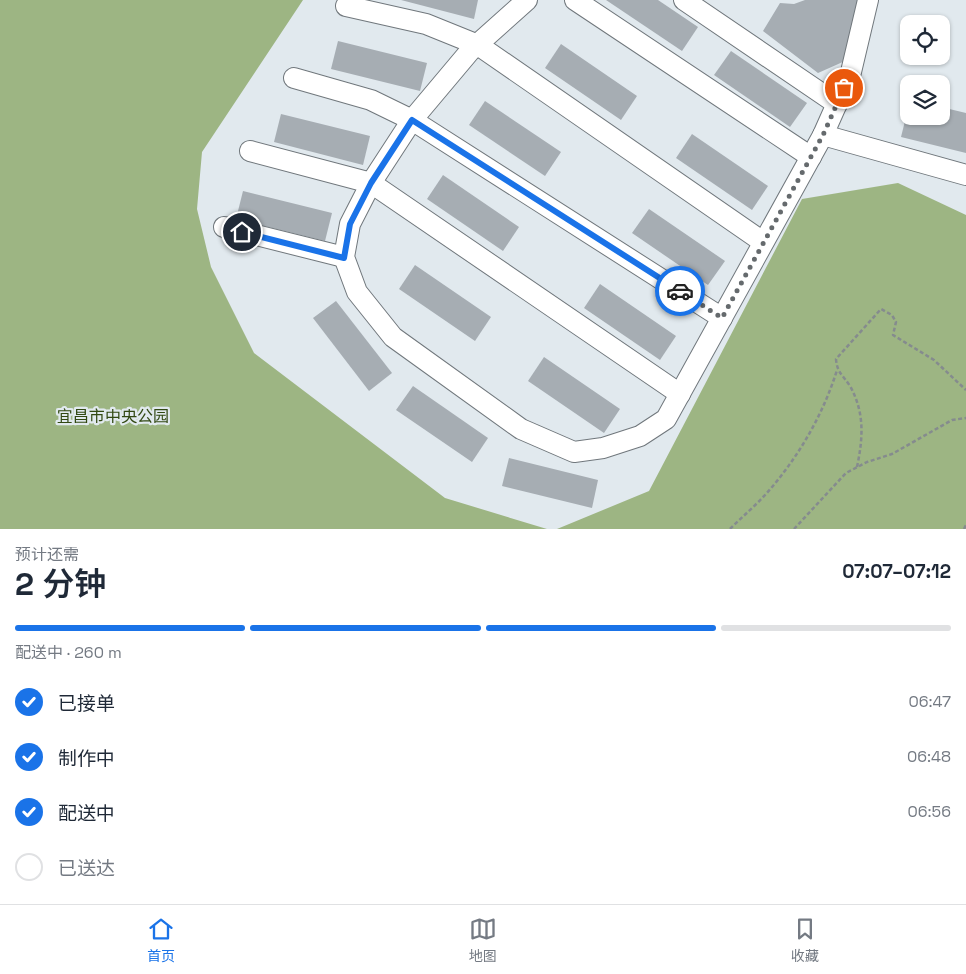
<!DOCTYPE html>
<html lang="zh">
<meta charset="utf-8">
<style>
:root{--surface:#fff;--page:#f2f2f3;--text:#1f2937;--muted:#747a83;--line:#e0e1e3;--accent:#1a73e8}
body{margin:0;font-family:"Space Grotesk","Noto Sans SC",sans-serif;background:var(--page);color:var(--text);height:100vh;display:flex;flex-direction:column;font-size:19px;white-space:nowrap}
*{box-sizing:border-box;margin:0}
p{font-size:16px;color:var(--muted)}
.icon{flex:none;width:28px;height:28px;fill:none;stroke:currentColor;stroke-width:2;stroke-linecap:round;stroke-linejoin:round}
.map{position:relative;height:529px;overflow:hidden}
.side{display:flex;flex-direction:column;background:var(--surface);flex:1}
.side>*{flex:none}
.tools{position:absolute;left:900px;top:15px;display:grid;gap:10px}
.tools a{display:grid;place-items:center;width:50px;height:50px;border-radius:10px;background:var(--surface);box-shadow:0 1px 4px #0004;font-size:25px}
.pin{position:absolute;display:grid;place-items:center;width:42px;height:42px;color:#fff;margin:-21px;border:2px solid #fff;border-radius:50%;box-shadow:0 1px 5px #0007}
.courier{position:absolute;display:grid;place-items:center;width:50px;height:50px;margin:-25px;border:4px solid #1a73e8;border-radius:50%;background:#fff;color:#222;box-shadow:0 1px 6px #0007}
.summary em{font-style:normal;font-weight:600}
.summary div{display:flex;flex-direction:column-reverse}
.summary{display:flex;align-items:center;justify-content:space-between;height:85px;padding:0 15px}
h1{font-size:32px;font-weight:600;line-height:38px}
.bar{display:grid;grid-template-columns:repeat(4,1fr);gap:8px 5px;align-content:center;height:60px;padding:0 15px}
.bar i{height:6px;border-radius:4px;background:var(--line)}
.bar .on{background:var(--accent)}
.bar p{grid-column:span 4}
ol{padding:0 15px;list-style:none}
li{display:flex;align-items:center;gap:15px;height:55px}
li p{margin-inline-start:auto}
li .icon{padding:5px;border-radius:50%;background:var(--accent);color:#fff;stroke-width:4}
li:last-child{color:var(--muted)}
li i{width:28px;height:28px;border:2px solid var(--line);border-radius:50%}
.menu{display:flex;justify-content:space-around;align-items:center;height:70px;border-top:1px solid var(--line);background:var(--surface);font-size:14px;color:var(--muted)}
.menu a{display:grid;justify-items:center;gap:2px}
.menu .on{color:var(--accent)}
.map>svg:first-child{display:block}
.forest{fill:#9db583}
.building{fill:#a6adb3}
.lines{fill:none;stroke-linecap:round;stroke-linejoin:round}
.minor-casing{stroke:#70777c;stroke-width:22}
.path{stroke:#858b8e;stroke-width:2.5;stroke-dasharray:4 2.5;stroke-linecap:butt}
.minor{stroke:#fff;stroke-width:20}
.done{stroke:#656a6d;stroke-width:5;stroke-dasharray:0 9}
.route{stroke:#1a73e8;stroke-width:6}
.labels{text-anchor:middle;stroke-width:4.5;stroke-linejoin:round;paint-order:stroke}
.park-label{font-size:16px;fill:#314812;stroke:#e1e9ee}
</style>
<div class="map">
<svg width="966" height="529" viewBox="0 0 966 529">
<rect width="100%" height="100%" fill="#e1e9ee"/>
<g class="forest">
<path d="M0,0H303L202,152L197,209L211,267L254,353L445,498L547,529H0Z"/>
<path d="M898,183L966,215V529H557L649,491L802,199Z"/>
</g>
<g class="building">
<path d="M401,0H478L474,19Z"/>
<path d="M606,0H658L698,27L682,51Z"/>
<path d="M805,0H858L845,61L818,73L763,31L780,3L794,4Z"/>
<path d="M338,41L427,63L420,91L331,69Z"/>
<path d="M561,44L637,96L621,120L545,68Z"/>
<path d="M731,51L807,103L790,127L714,75Z"/>
<path d="M485,101L561,152L545,176L469,125Z"/>
<path d="M941,107L966,113V153L901,137L908,109L909,116H941Z"/>
<path d="M281,114L370,136L363,165L274,142Z"/>
<path d="M692,134L768,186L752,210L676,158Z"/>
<path d="M443,175L519,227L503,251L427,199Z"/>
<path d="M243,191L332,213L325,241L236,219Z"/>
<path d="M649,209L725,261L708,285L632,233Z"/>
<path d="M415,265L491,317L475,341L399,289Z"/>
<path d="M600,284L676,336L660,360L584,308Z"/>
<path d="M336,301L392,373L369,391L313,318Z"/>
<path d="M544,357L620,409L604,433L528,381Z"/>
<path d="M413,386L488,438L472,462L396,410Z"/>
<path d="M509,458L598,480L592,508L502,486Z"/>
</g>
<g class="lines">
<g class="minor-casing">
<g id="minor">
<path d="M527,0L470,51L412,120L371,183L350,224L344,257L357,292L393,337L521,429L574,452L603,448L640,436L666,419L823,135L851,72L868,0"/>
<path d="M575,0L811,157"/>
<path d="M684,0L837,104"/>
<path d="M346,6L426,24L478,45L763,242"/>
<path d="M294,78L371,100L412,120L722,318"/>
<path d="M823,135L966,175"/>
<path d="M250,151L371,183L680,394"/>
<path d="M224,227L344,257"/>
</g>
</g>
<g class="path">
<path d="M857,467C863,438 865,413 850,386C843,375 837,373 836,359L881,309L892,315L896,322L893,335L934,360L966,390"/>
<path d="M730,529C742,517 755,506 766,494C798,458 823,415 837,370"/>
<path d="M794,529L846,473L867,462L892,454L952,420L966,418"/>
<path d="M964,529L966,525"/>
</g>
<use href="#minor" class="minor"/>
</g>
<g class="lines">
<path class="done" d="M680,291L722,318L823,135L844,88"/>
<path class="route" d="M242,232L344,258L350,224L371,183L412,120L680,291"/>
</g>
<g class="labels">
<g class="park-label">
<text x="113" y="422">宜昌市中央公园</text>
</g>
</g>
</svg>
<div class="tools">
<a><svg class="icon" aria-label="locate" viewBox="0 0 24 24"><circle cx="12" cy="12" r="6"/><path d="M12 2v4M12 18v4M2 12h4M18 12h4"/></svg></a>
<a><svg class="icon" aria-label="layers" viewBox="0 0 24 24"><path d="M12 4l9 5-9 5-9-5zM3 14l9 5 9-5"/></svg></a>
</div>
<div class="pin" style="left:844px;top:88px;background:#ea580c"><svg class="icon" aria-label="bag" viewBox="0 0 24 24"><path d="M5 8h14l-1 12H6zM9 8a3 3 0 0 1 6 0"/></svg></div>
<div class="pin" style="left:242px;top:232px;background:#1f2937"><svg class="icon" aria-label="home" viewBox="0 0 24 24"><path d="M3 11l9-7 9 7M6 9v11h12V9"/></svg></div>
<div class="courier" style="left:680px;top:291px"><svg class="icon" aria-label="car" viewBox="0 0 24 24"><path d="M5 17H2v-5l4-1 3-4h7l3 4 3 1v5h-3M9 17h6M6 11h13"/><circle cx="7" cy="17" r="2"/><circle cx="17" cy="17" r="2"/></svg></div>
</div>
<section class="side">
<div class="summary"><div><h1>2 分钟</h1><p>预计还需</p></div><em>07:07–07:12</em></div>
<div class="bar"><i class="on"></i><i class="on"></i><i class="on"></i><i></i><p>配送中 · 260 m</p></div>
<ol>
<li><svg class="icon" aria-label="check" viewBox="0 0 24 24"><path d="M5 12l5 5 9-10"/></svg>已接单<p>06:47</p></li>
<li><svg class="icon" aria-label="check" viewBox="0 0 24 24"><path d="M5 12l5 5 9-10"/></svg>制作中<p>06:48</p></li>
<li><svg class="icon" aria-label="check" viewBox="0 0 24 24"><path d="M5 12l5 5 9-10"/></svg>配送中<p>06:56</p></li>
<li><i></i>已送达</li>
</ol>
</section>
<nav class="menu">
<a class="on"><svg class="icon" aria-label="home" viewBox="0 0 24 24"><path d="M3 11l9-7 9 7M6 9v11h12V9"/></svg>首页</a>
<a><svg class="icon" aria-label="map" viewBox="0 0 24 24"><path d="M3 6l6-2 6 2 6-2v14l-6 2-6-2-6 2zM9 4v14M15 6v14"/></svg>地图</a>
<a><svg class="icon" aria-label="saved" viewBox="0 0 24 24"><path d="M7 4h10v16l-5-4-5 4z"/></svg>收藏</a>
</nav>
